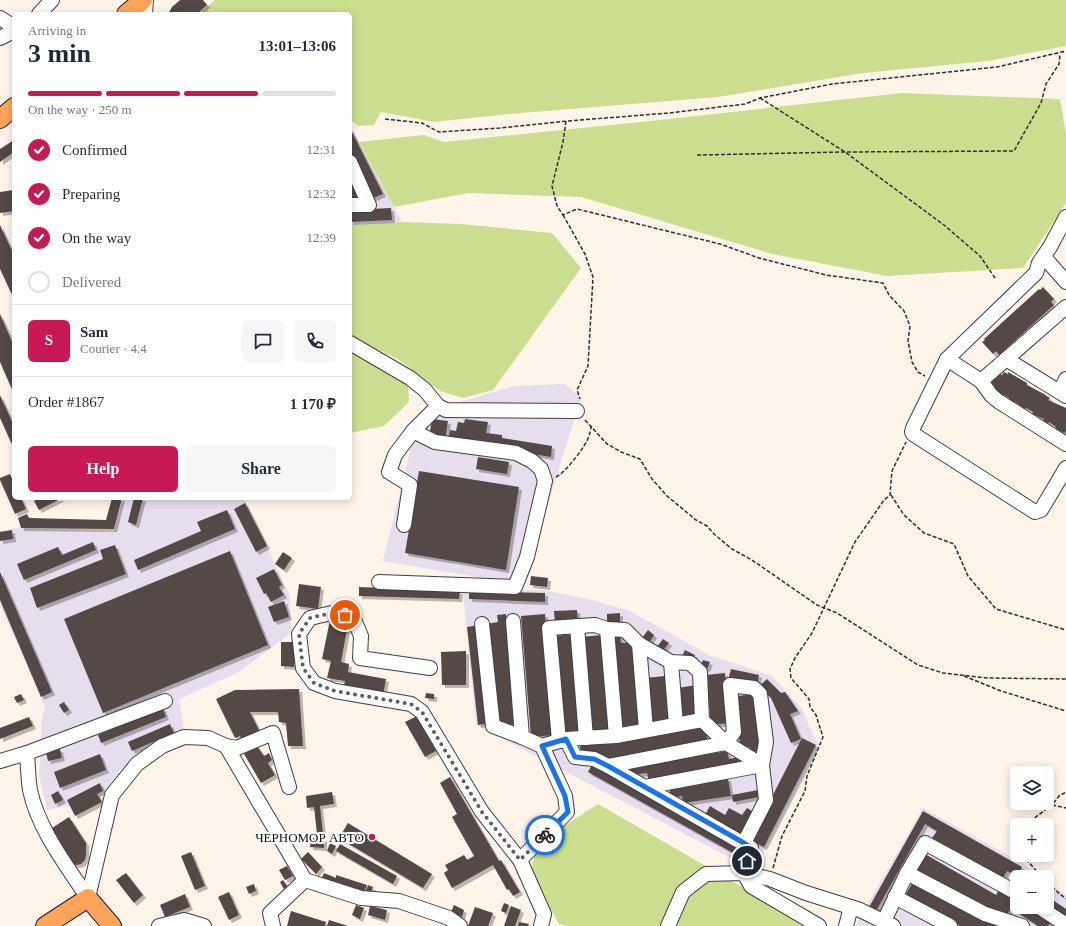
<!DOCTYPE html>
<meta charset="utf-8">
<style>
:root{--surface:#fff;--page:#f6f6f7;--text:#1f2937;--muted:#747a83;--line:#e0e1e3;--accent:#c61956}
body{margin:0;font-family:Georgia,serif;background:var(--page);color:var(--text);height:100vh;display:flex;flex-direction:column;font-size:15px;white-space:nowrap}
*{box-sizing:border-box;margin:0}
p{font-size:13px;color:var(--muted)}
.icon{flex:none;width:22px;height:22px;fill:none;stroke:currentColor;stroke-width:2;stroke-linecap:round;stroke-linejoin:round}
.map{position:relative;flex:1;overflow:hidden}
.side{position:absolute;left:12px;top:12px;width:340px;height:488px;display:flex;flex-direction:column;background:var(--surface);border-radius:6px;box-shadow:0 2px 10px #0003}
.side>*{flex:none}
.controls{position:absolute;left:1010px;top:766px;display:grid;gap:8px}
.controls a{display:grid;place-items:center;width:44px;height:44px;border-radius:6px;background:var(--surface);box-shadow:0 2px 10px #0003;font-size:20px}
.pin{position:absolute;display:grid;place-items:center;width:34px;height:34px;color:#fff;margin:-17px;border:2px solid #fff;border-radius:50%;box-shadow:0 1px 4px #0007}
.courier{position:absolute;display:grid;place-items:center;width:40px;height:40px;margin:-20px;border:3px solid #1a73e8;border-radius:50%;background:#fff;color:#222;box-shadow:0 1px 5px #0007}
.overview em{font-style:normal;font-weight:700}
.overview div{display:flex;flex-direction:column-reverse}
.overview{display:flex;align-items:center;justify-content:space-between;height:68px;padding:0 16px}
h1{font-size:26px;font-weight:700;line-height:30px}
.bar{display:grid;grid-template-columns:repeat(4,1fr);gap:6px 4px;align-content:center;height:48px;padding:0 16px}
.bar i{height:5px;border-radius:3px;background:var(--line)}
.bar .selected{background:var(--accent)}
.bar p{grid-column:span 4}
.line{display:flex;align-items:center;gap:10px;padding:0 16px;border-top:1px solid var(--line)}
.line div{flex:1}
.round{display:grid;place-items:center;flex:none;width:42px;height:42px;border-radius:6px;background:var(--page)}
ol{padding:0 16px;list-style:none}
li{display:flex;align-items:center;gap:12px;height:44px}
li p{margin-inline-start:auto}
li .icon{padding:4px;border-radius:50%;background:var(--accent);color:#fff;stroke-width:4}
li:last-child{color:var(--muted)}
li i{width:22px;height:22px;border:2px solid var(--line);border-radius:50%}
.action{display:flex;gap:8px;margin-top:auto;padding:8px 16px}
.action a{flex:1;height:46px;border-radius:6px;background:var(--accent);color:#fff;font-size:16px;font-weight:700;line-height:46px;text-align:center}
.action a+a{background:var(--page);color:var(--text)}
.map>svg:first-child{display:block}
.industrial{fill:#e6deec}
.forest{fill:#cbde8f}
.building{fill:#554847;filter:url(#shadow)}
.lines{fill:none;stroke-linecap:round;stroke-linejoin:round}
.minor-casing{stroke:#3f3f3f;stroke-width:16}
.major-casing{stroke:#1d1d1d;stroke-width:20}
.path{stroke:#2e2e2e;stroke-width:1.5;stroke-dasharray:4 2;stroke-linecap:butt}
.minor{stroke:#fff;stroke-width:14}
.major{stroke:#ffa45a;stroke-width:18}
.done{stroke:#615d5a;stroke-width:4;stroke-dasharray:0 7.2}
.route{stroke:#1a73e8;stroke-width:5}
.poi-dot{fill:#c61956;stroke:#fff;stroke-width:1.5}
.labels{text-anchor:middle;stroke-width:4;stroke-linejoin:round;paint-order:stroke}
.poi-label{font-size:13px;fill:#0c0c0c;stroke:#fff;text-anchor:end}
</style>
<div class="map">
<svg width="1066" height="926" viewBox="0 0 1066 926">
<defs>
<filter id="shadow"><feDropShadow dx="3" dy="3" stdDeviation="0" flood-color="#0004"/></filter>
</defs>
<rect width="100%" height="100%" fill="#fff4ea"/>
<g class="industrial">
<path d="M350,126L394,207L402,222L350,225Z"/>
<path d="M565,384L581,398L523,585L383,561L414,435L422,413L514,386Z"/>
<path d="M123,498H242L246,502L290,596L291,633L239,672L179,699L184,730L137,754L118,772L99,800L47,810L39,775L42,718L45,707L0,605V531L17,528L114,532Z"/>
<path d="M544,590L592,600L630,611L709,655L772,676L802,709L818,745L754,870L476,725L463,591Z"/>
<path d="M923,808L1022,863L1041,877H1017V907H1047V882L1066,895V926H855Z"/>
</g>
<g class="forest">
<path d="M215,0H1066V46L988,61L863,73L718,97L509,114L434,122L381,112L374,125L358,126L350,119V14H199Z"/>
<path d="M902,93L1060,99L1066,134V203L1023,268L887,276L772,254L581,197L468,193L394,207L359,142L424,135L444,142L660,120Z"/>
<path d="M402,222L461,224L552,233L581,268L493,390L463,398L440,391L398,359L350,337V225Z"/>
<path d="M350,350L408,383L409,402L384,426L350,433Z"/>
<path d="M598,804L810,926H567L559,924L530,873L535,854L552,834Z"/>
</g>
<g class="building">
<path d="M180,0H203L207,5L197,14H168L172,7Z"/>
<path d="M350,128L383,194L371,199L350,155Z"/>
<path d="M14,140V152L0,162V149Z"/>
<path d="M350,180H356L357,201H350Z"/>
<path d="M14,190V211L0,213V192Z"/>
<path d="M391,208L392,220L350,222V210Z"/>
<path d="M0,225L14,255V299L0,269Z"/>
<path d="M1043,287L1054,299L1051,302L1054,305L999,355L996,351L993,354L982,342L985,340L984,339L1039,289L1040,290Z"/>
<path d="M0,314L14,346V394L0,362Z"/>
<path d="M1004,372L1008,374V372L1027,383V385L1046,395H1045L1050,398L1048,400L1066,408V431L1065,433L1055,429L1056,427L1049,422L1048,424L1043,421L1044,419L1032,414L1033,412L1026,408L1025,409L1015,402L1014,403L1008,400L1009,398L1004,395L1003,398L992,389L994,385L991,383L997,373L1002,375Z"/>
<path d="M0,395L14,426V449L0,418Z"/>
<path d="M432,419L448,421L445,440L429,438Z"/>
<path d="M465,419L488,422L486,433L502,435V438L552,446L551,457L448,441L450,430L456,431L458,422L464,423Z"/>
<path d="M478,457L509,462L507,474L476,469Z"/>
<path d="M419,471L519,487L506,570L405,553Z"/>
<path d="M10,474L14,483V498H21L26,509L15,514L0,480V478Z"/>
<path d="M39,498H62L39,510L34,501Z"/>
<path d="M112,498H122L114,529L21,528L18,518L27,514L29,518L106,520Z"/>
<path d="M134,498H143L136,525L128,522Z"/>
<path d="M245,503L267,546L256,552L234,509Z"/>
<path d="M227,510L235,529L138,570L134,560L201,531L197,522Z"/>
<path d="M12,530L13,539L0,541V532Z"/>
<path d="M93,542L96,550L24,580L17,564L58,547L62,555Z"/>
<path d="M115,545L126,574L37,608L30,588L103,559L100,550Z"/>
<path d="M230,551L268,645L103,713L64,619Z"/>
<path d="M283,552L292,558L284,570L275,564Z"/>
<path d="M274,569L282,585L279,587L284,595L271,602L266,593L264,594L256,578Z"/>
<path d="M0,572L52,692L41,697L0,600Z"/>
<path d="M531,576L548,578L547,587L530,585Z"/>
<path d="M299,584L321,587L318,609L296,606Z"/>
<path d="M359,587L460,591L459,599L359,596Z"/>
<path d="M469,591L545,593V602L469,599Z"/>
<path d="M284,601L289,617L274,622L268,607Z"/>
<path d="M577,610L578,622L555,623L554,611Z"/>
<path d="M620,613V624H607V614Z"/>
<path d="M506,614L517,724L496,726L486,624L498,622L497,615Z"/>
<path d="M545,614L554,735L531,737L521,616Z"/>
<path d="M330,620L348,624L341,662L349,664L348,672L386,679L383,696L343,689L345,681L327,678L331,661L322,659Z"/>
<path d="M479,625L490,723L478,725L467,627Z"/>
<path d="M648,630L654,635L649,643L642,638Z"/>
<path d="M574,634L583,733L562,735L553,636Z"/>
<path d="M620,634L621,643L633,642L640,727L617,728L610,635Z"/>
<path d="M602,635L611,731L590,733L581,637Z"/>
<path d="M663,639L669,643L662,652L656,648Z"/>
<path d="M281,642H295L294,667L281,666Z"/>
<path d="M685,650L695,655L692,661L682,656Z"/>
<path d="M466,651V685H442L441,652Z"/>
<path d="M703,660L710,662L707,669L700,667Z"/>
<path d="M731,669L759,675L757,686L728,680Z"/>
<path d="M725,673L729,723L711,725L706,675Z"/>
<path d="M665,676L670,721L650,723L645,678Z"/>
<path d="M767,679L781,693L785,692L798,711L790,714L801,739L791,743L771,698L759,686Z"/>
<path d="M697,685L700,715L680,717L677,688Z"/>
<path d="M299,689L303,746H288L286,723L279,722L278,712H250L260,732L242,740L240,736L235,738L216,699L235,690Z"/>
<path d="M426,693L434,694V699L425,698Z"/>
<path d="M21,694L24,700L17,703L14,697Z"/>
<path d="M757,694L762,750L751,752L750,747L740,748L736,696Z"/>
<path d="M64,702L69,710L64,713L59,705Z"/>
<path d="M163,708L166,717L101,743L98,735Z"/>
<path d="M417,716L436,751L425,757L405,722Z"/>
<path d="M29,717L33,726L0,739V728Z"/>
<path d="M170,724L174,733L132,751L128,742Z"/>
<path d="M705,724L708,743L607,761L581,756L580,745Z"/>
<path d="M802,738L816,745L764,847L750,840Z"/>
<path d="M257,746L264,756L269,753L272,760L268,763L275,775L261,783L244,754Z"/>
<path d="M60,749L62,758L48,761L46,753Z"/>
<path d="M727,751L729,759L743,756L744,765L649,782L647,773L631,775L630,768Z"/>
<path d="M100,754L106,770L60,788L54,772Z"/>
<path d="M593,763L742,847L737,855L588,772Z"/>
<path d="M450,777L499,861L501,860L520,892L513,896L509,889L507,890L493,865L452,888L444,873L448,870L445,865L464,855L467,860L474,856L452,817L457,814L440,783Z"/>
<path d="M728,778L731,796L683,803L682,796L671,798L669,786Z"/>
<path d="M100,783L103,791L97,794L102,802L75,816L67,800Z"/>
<path d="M758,790L759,797L733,802L732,795Z"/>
<path d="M58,791L63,800L55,804L51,795Z"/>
<path d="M332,792L334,804L320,806L323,833L317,834L314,807L307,808L306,796Z"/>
<path d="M710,806L725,815L729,808L742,815L747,808L755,813L742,837L705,815Z"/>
<path d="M923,811L1022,867L1017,876L1007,871L1003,878L932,838L937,831L925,824L875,913L868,909Z"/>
<path d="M69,817L86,843V855L85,860L81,864L77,865L72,864L49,830Z"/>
<path d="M348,823L432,874L423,888L339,838Z"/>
<path d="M311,838L324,839V848L310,847Z"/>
<path d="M330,843L336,846L332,854L327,851Z"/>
<path d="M340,844L397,876L393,884L336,851Z"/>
<path d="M191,852L205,886L195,890L181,856Z"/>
<path d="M308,852L322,867L316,874L301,859Z"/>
<path d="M925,854L996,895L1000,888L1017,899V907H1030L1052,921L1048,926H1038L1011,908L1007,915L995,913L916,872Z"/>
<path d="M287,866L293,876L285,880L279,870Z"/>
<path d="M126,873L143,895L134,903L116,880Z"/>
<path d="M324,873L336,878V875L367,885L363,895L321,880Z"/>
<path d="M283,880L290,890L286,893L280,882Z"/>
<path d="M914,880L1002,926H960L905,896Z"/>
<path d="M254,884L256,891L249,894L246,887Z"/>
<path d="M368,885L373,887L370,895L365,893Z"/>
<path d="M229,892L239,915L229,920L218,897Z"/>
<path d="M185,894L190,907L165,917L160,905Z"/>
<path d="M1047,896L1066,909V921L1047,907Z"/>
<path d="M504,903L509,905L506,913L501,911Z"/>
<path d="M356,905L364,908L360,919L352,915Z"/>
<path d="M454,905L464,910L462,917L451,912Z"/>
<path d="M370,906L387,910L385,920L368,915Z"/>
<path d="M511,906L521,910L515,926H504Z"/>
<path d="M475,907L493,913L488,926H468Z"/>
<path d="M291,911L326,922L325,926H287Z"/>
<path d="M329,920L348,926H327Z"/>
<path d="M519,922L529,924L528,926H518Z"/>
</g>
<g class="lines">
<g class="minor-casing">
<g id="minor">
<path d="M39,14L52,0"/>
<path d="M145,14L146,0"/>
<path d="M0,18L14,27"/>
<path d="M0,38L14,31"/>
<path d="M350,162L369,205H350"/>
<path d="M1066,217L1050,247L1039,263L1036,273L947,359L913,428L912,432L913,434L1035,512L1041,510L1066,468"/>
<path d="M1044,257L1066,282"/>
<path d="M350,343L410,378L425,390L438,406L446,410L577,411"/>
<path d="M947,359L981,381L991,395L998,401L1066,444"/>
<path d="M1006,359L1066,396"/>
<path d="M981,381L1066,307"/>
<path d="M1060,392L1066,379"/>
<path d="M413,431L438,406"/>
<path d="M379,582L515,587L527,557L545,481L541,469L532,461L516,453L435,442L413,431L395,455L389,472L410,485L404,525"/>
<path d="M513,621L522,737L542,746L566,739L616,736L702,720L726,743L762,765L766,800L744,843"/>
<path d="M482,624L493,726L522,737"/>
<path d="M577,626L586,738"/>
<path d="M607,629L616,736"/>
<path d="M639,644L671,662L690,663L700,672L702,720"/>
<path d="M671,662L676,725"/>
<path d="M430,668L360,658L361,636L353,617L336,612L310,618L299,634L303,668L314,683L335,691L411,704L422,712L482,812L520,860"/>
<path d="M566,739L575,757L594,759L608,766L751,848L744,873L751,886L819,926"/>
<path d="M559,741L549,628L595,625L607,629L625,630L639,644L646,730"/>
<path d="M226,746L305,880L361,898L399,901L449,918L460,926"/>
<path d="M27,753C28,765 28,778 30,790C38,829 67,866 88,898"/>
<path d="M0,761L27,753L165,701"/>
<path d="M608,766L726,743L734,732L730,685L754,688L760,694L766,742L762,765L645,787"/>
<path d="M907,873L985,914L1022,926"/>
<path d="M895,897L950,926"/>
<path d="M88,898L112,795L137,764L162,746L184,737L208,738L226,746L237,748L273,733L289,787"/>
<path d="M1039,907L1065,924L1064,926"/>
<path d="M884,921L907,873L925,843L1017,893"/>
<path d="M159,926L184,920L204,926"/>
<path d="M273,926L270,913L305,880"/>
<path d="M541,926L544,914L520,860L567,812L565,796L542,746"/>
<path d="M668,926L683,892L706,874L744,873L770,879L806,893L860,910L893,926"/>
<path d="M846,926L851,907"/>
</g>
</g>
<g class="major-casing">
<g id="major">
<path d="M126,14L143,0"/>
<path d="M0,119L14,107"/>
<path d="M45,926L88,898L112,926"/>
</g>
</g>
<g class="path">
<path d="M760,98L845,152L944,225L980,256L995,278"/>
<path d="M385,119L422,123L439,132L500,128L568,121L669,113L745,104L760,98L832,84L997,67L1066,51"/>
<path d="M566,121L563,142L552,186L557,206L563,215L577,209L720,244L759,258L826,275L883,283L889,295L904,311L910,326L908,341L912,362L918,372L925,376"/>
<path d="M697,155L845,152L1014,151L1041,103L1046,84L1059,64L1060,54"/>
<path d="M563,215L585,254L593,277L588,366L577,390L580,399"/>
<path d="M585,420L607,444L621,452L640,459L652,479L667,496L696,520L707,526L714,534L732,549L752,560L817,605L837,613L918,665L943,673L987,678L1066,679"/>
<path d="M556,477C565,473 586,446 589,436C590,433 591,430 591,427"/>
<path d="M891,495L904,515L924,533L954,544L968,576L996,609L1066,630"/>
<path d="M964,676L1001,691L1066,711"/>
<path d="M1052,805L1066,808"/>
<path d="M1025,825L1052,805L1059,796L1066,792"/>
<path d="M1022,855L1042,877"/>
<path d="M773,868L782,836L805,791L807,776L823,737L816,715L810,707L809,699L791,678L790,669L795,658L812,633L855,542L884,500L890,495L892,471L906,442"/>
<path d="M1047,883L1066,899"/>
</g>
<use href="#minor" class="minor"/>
<use href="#major" class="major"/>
</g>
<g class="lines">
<path class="done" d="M345,615L336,612L310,618L299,634L303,668L314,683L335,691L411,704L422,712L482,812L520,860L545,835"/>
<path class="route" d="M545,835L568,812L565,796L542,746L566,739L575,757L594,759L608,766L744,843L751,848L747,861"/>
</g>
<circle class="poi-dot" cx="372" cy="837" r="4"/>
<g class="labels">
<g class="poi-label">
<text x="364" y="842">ЧЕРНОМОР АВТО</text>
</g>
</g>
</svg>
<div class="controls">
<a><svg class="icon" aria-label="layers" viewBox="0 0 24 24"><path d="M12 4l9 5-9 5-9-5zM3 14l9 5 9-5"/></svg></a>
<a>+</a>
<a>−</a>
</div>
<div class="pin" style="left:345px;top:615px;background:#ea580c"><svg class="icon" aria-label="bag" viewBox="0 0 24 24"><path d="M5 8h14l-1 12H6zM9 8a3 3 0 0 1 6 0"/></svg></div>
<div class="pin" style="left:747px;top:861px;background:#1f2937"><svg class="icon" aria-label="home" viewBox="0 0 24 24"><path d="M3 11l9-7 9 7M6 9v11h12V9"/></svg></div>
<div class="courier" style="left:545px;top:835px"><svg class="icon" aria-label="bike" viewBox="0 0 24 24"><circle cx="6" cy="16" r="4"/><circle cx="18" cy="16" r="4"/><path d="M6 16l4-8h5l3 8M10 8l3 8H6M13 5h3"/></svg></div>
<section class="side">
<div class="overview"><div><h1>3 min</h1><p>Arriving in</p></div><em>13:01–13:06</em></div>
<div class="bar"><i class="selected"></i><i class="selected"></i><i class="selected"></i><i></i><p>On the way · 250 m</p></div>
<ol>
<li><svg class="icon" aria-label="check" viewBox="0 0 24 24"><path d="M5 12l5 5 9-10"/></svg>Confirmed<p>12:31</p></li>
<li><svg class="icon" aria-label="check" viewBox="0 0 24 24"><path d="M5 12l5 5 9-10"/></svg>Preparing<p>12:32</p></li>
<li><svg class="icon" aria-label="check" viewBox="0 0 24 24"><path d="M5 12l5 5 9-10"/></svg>On the way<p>12:39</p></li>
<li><i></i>Delivered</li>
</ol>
<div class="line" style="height:72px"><b class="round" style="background:var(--accent);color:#fff">S</b><div><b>Sam</b><p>Courier · 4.4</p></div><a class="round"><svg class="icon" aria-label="chat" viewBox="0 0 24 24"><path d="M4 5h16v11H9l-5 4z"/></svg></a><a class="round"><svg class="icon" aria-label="phone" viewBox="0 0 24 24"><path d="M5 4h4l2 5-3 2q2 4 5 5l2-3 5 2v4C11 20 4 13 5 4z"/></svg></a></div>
<div class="line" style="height:52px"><div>Order #1867</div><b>1 170 ₽</b></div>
<div class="action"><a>Help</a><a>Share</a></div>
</section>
</div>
